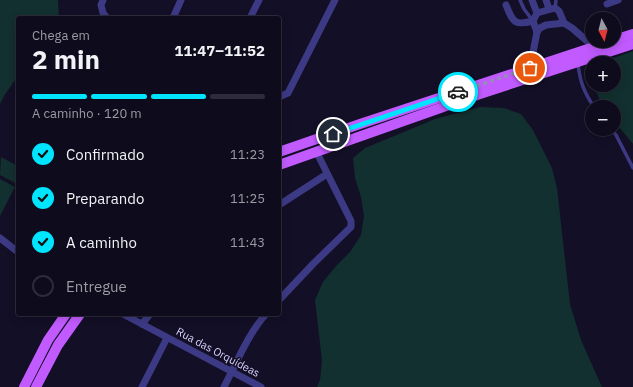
<!DOCTYPE html>
<html lang="pt">
<meta charset="utf-8">
<style>
:root{--surface:#0e0b1c;--page:#171425;--text:#f1f3f6;--muted:#9b9ba3;--line:#2e2b3b;--accent:#00e5ff}
body{margin:0;font-family:"IBM Plex Sans",sans-serif;background:var(--page);color:var(--text);height:100vh;display:flex;flex-direction:column;font-size:15px;white-space:nowrap}
*{box-sizing:border-box;margin:0}
p{font-size:13px;color:var(--muted)}
.icon{flex:none;width:22px;height:22px;fill:none;stroke:currentColor;stroke-width:2;stroke-linecap:round;stroke-linejoin:round}
.map{position:relative;flex:1;overflow:hidden}
.drawer{position:absolute;left:16px;top:16px;width:265px;height:300px;display:flex;flex-direction:column;background:var(--surface);border-radius:4px;box-shadow:0 2px 10px #0003,0 0 0 1px var(--line)}
.drawer>*{flex:none}
.needle{width:26px;rotate:173deg}
.fabs{position:absolute;left:585px;top:12px;display:grid;gap:8px}
.fabs a{display:grid;place-items:center;width:36px;height:36px;border-radius:50%;background:var(--surface);box-shadow:0 2px 10px #0003,0 0 0 1px var(--line);font-size:20px}
.pin{position:absolute;display:grid;place-items:center;width:34px;height:34px;color:#fff;margin:-17px;border:2px solid #fff;border-radius:50%;box-shadow:0 1px 4px #0007}
.courier{position:absolute;display:grid;place-items:center;width:40px;height:40px;margin:-20px;border:3px solid #00e5ff;border-radius:50%;background:#fff;color:#222;box-shadow:0 1px 5px #0007}
.head em{font-style:normal;font-weight:700}
.head div{display:flex;flex-direction:column-reverse}
.head{display:flex;align-items:center;justify-content:space-between;height:68px;padding:0 16px}
h1{font-size:26px;font-weight:700;line-height:30px}
.bar{display:grid;grid-template-columns:repeat(4,1fr);gap:6px 4px;align-content:center;height:48px;padding:0 16px}
.bar i{height:5px;border-radius:3px;background:var(--line)}
.bar .current{background:var(--accent)}
.bar p{grid-column:span 4}
ol{padding:0 16px;list-style:none}
li{display:flex;align-items:center;gap:12px;height:44px}
li p{margin-inline-start:auto}
li .icon{padding:4px;border-radius:50%;background:var(--accent);color:#111;stroke-width:4}
li:last-child{color:var(--muted)}
li i{width:22px;height:22px;border:2px solid var(--line);border-radius:50%}
.map>svg:first-child{display:block}
.green{fill:#12302f}
.lines{fill:none;stroke-linecap:round;stroke-linejoin:round}
.service{stroke:#3d3a85;stroke-width:3.5}
.minor{stroke:#3d3a85;stroke-width:7}
.primary{stroke:#c25bff;stroke-width:10}
.done{stroke:#948fb3;stroke-width:4;stroke-dasharray:0 7.2}
.route{stroke:#00e5ff;stroke-width:5}
.labels{text-anchor:middle;stroke-width:3;stroke-linejoin:round;paint-order:stroke}
.street-label{font-size:11px;fill:#d9d4ff;stroke:#130f26}
</style>
<div class="map">
<svg width="633" height="387" viewBox="0 0 633 387">
<rect width="100%" height="100%" fill="#130f26"/>
<g class="green">
<path d="M0,0H58L59,18H18V80H15L4,96L0,104Z"/>
<path d="M633,51V144L614,121V107H603L595,89V85H614V63H600Z"/>
<path d="M480,107L504,108L521,114L533,130L552,168L557,188L570,304L581,340L602,387H317L320,380L322,361L315,300L323,282L336,266L350,252L361,235L364,216L361,197L355,178L353,158L365,148L435,119Z"/>
<path d="M1,157L18,166L17,184L0,175Z"/>
<path d="M0,179L15,187L0,216Z"/>
</g>
<g class="lines">
<g class="service">
<path d="M520,0L524,9L533,21"/>
<path d="M555,8L556,0"/>
<path d="M578,64C580,82 584,92 594,107"/>
<path d="M611,129L616,135L633,168"/>
</g>
<g class="minor">
<path d="M103,0L101,5L103,13L107,18"/>
<path d="M532,0L537,13"/>
<path d="M546,0L549,9"/>
<path d="M607,4L618,0"/>
<path d="M506,5C513,22 514,26 533,21"/>
<path d="M173,18L181,0"/>
<path d="M250,18L259,0"/>
<path d="M537,32L533,21L537,13L555,8L559,11L564,23"/>
<path d="M530,68L537,32L540,28L546,25L564,23L572,28L594,47"/>
<path d="M279,97L288,93L335,0"/>
<path d="M279,205L327,174"/>
<path d="M0,238L18,252"/>
<path d="M279,300L314,263L351,227V221L316,151"/>
<path d="M123,314L261,387"/>
<path d="M142,324L150,314"/>
<path d="M142,387L167,338"/>
<path d="M224,387C236,364 248,334 266,314"/>
</g>
<g class="primary">
<path d="M614,40L633,34"/>
<path d="M279,152L360,124L612,41"/>
<path d="M279,165L480,94L633,44"/>
<path d="M24,387L48,340L66,314"/>
<path d="M36,387L58,345L80,314"/>
</g>
</g>
<g class="lines">
<path class="done" d="M458,92L530,68"/>
<path class="route" d="M333,134L458,92"/>
</g>
<g class="labels">
<g class="street-label">
<text transform="translate(218 352) rotate(28)" y="4">Rua das Orquídeas</text>
</g>
</g>
</svg>
<div class="fabs">
<a><svg class="needle" viewBox="-14 -14 28 28"><path d="M0-13l5 13h-10z" fill="#e53935"/><path d="M0 13l5-13h-10z" fill="#9b9ba3"/></svg></a>
<a>+</a>
<a>−</a>
</div>
<div class="pin" style="left:530px;top:68px;background:#ea580c"><svg class="icon" aria-label="bag" viewBox="0 0 24 24"><path d="M5 8h14l-1 12H6zM9 8a3 3 0 0 1 6 0"/></svg></div>
<div class="pin" style="left:333px;top:134px;background:#1f2937"><svg class="icon" aria-label="home" viewBox="0 0 24 24"><path d="M3 11l9-7 9 7M6 9v11h12V9"/></svg></div>
<div class="courier" style="left:458px;top:92px"><svg class="icon" aria-label="car" viewBox="0 0 24 24"><path d="M5 17H2v-5l4-1 3-4h7l3 4 3 1v5h-3M9 17h6M6 11h13"/><circle cx="7" cy="17" r="2"/><circle cx="17" cy="17" r="2"/></svg></div>
<section class="drawer">
<div class="head"><div><h1>2 min</h1><p>Chega em</p></div><em>11:47–11:52</em></div>
<div class="bar"><i class="current"></i><i class="current"></i><i class="current"></i><i></i><p>A caminho · 120 m</p></div>
<ol>
<li><svg class="icon" aria-label="check" viewBox="0 0 24 24"><path d="M5 12l5 5 9-10"/></svg>Confirmado<p>11:23</p></li>
<li><svg class="icon" aria-label="check" viewBox="0 0 24 24"><path d="M5 12l5 5 9-10"/></svg>Preparando<p>11:25</p></li>
<li><svg class="icon" aria-label="check" viewBox="0 0 24 24"><path d="M5 12l5 5 9-10"/></svg>A caminho<p>11:43</p></li>
<li><i></i>Entregue</li>
</ol>
</section>
</div>
